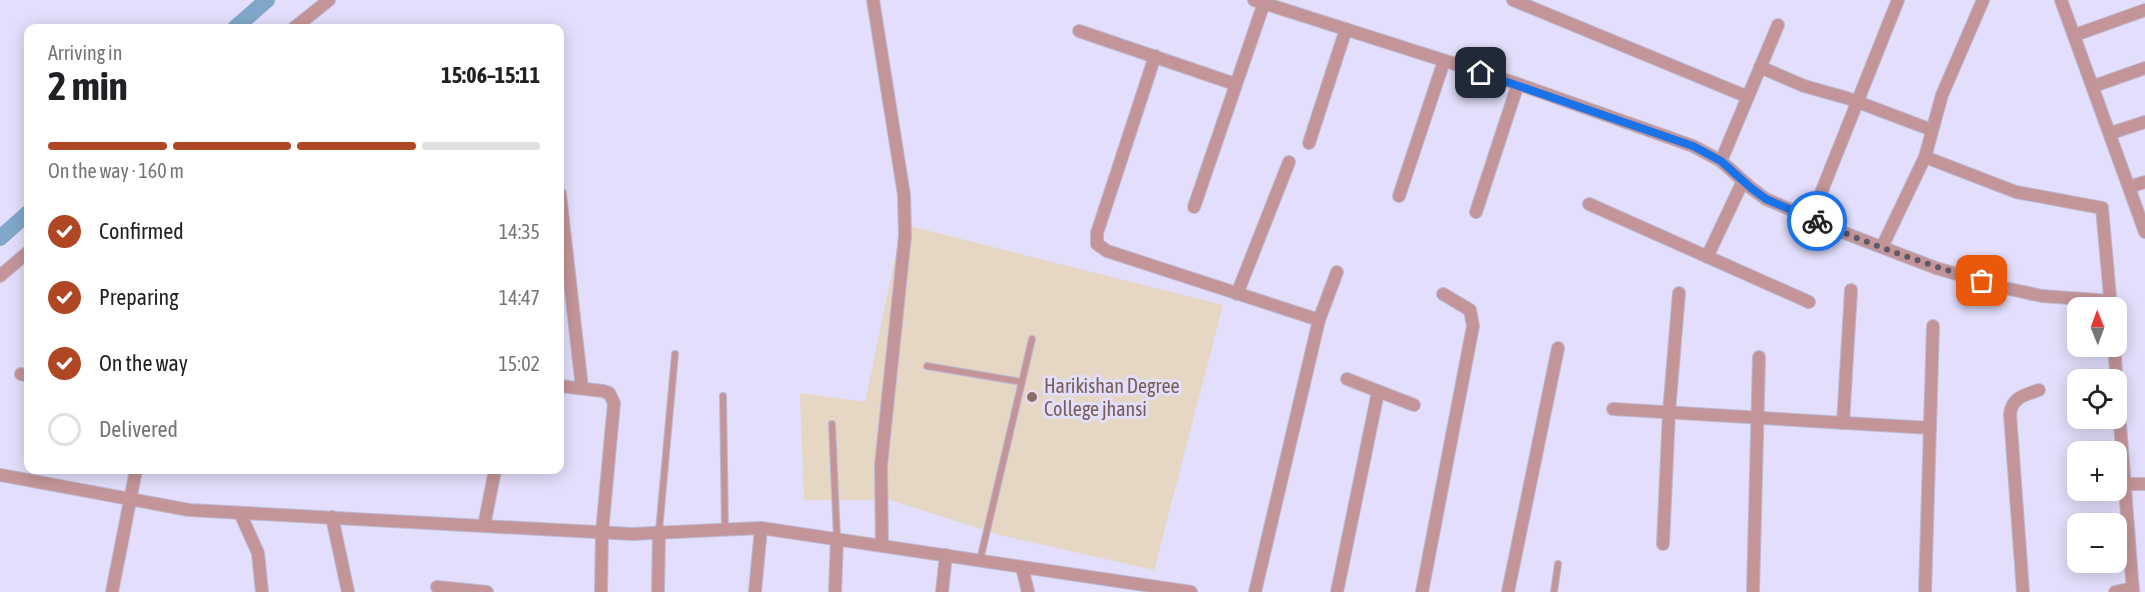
<!DOCTYPE html>
<meta charset="utf-8">
<style>
:root{--surface:#fff;--page:#f6f6f6;--text:#202124;--muted:#757577;--line:#e0e0e0;--accent:#af4725}
body{margin:0;font-family:"Asap Condensed",sans-serif;background:var(--page);color:var(--text);height:100vh;display:flex;flex-direction:column;font-size:22px;white-space:nowrap}
*{box-sizing:border-box;margin:0}
p{font-size:20px;color:var(--muted)}
.icon{flex:none;width:33px;height:33px;fill:none;stroke:currentColor;stroke-width:2;stroke-linecap:round;stroke-linejoin:round}
.map{position:relative;flex:1;overflow:hidden}
.drawer{position:absolute;left:24px;top:24px;width:540px;height:450px;display:flex;flex-direction:column;background:var(--surface);border-radius:12px;box-shadow:0 3px 15px #0003}
.drawer>*{flex:none}
.needle{width:39px;rotate:359deg}
.fabs{position:absolute;left:2067px;top:297px;display:grid;gap:12px}
.fabs a{display:grid;place-items:center;width:60px;height:60px;border-radius:12px;background:var(--surface);box-shadow:0 3px 15px #0003;font-size:30px}
.pin{position:absolute;display:grid;place-items:center;width:51px;height:51px;color:#fff;margin:-26px;border-radius:12px;box-shadow:0 3px 9px #0006}
.courier{position:absolute;display:grid;place-items:center;width:60px;height:60px;margin:-30px;border:4px solid #1a73e8;border-radius:50%;background:#fff;color:#222;box-shadow:0 2px 8px #0007}
.head em{font-style:normal;font-weight:700}
.head div{display:flex;flex-direction:column-reverse}
.head{display:flex;align-items:center;justify-content:space-between;height:102px;padding:0 24px}
h1{font-size:39px;font-weight:700;line-height:45px}
.bar{display:grid;grid-template-columns:repeat(4,1fr);gap:9px 6px;align-content:center;height:72px;padding:0 24px}
.bar i{height:8px;border-radius:4px;background:var(--line)}
.bar .current{background:var(--accent)}
.bar p{grid-column:span 4}
ol{padding:0 24px;list-style:none}
li{display:flex;align-items:center;gap:18px;height:66px}
li p{margin-inline-start:auto}
li .icon{padding:6px;border-radius:50%;background:var(--accent);color:#fff;stroke-width:4}
li:last-child{color:var(--muted)}
li i{width:33px;height:33px;border:3px solid var(--line);border-radius:50%}
.map>svg:first-child{display:block}
.education{fill:#e6d6c4}
.lines{fill:none;stroke-linecap:round;stroke-linejoin:round}
.canal{stroke:#80a7c9;stroke-width:16}
.lane-casing{stroke:#bdb9d3;stroke-width:8}
.street-casing{stroke:#bdb9d3;stroke-width:14}
.lane{stroke:#c49598;stroke-width:6}
.street{stroke:#c49598;stroke-width:12}
.done{stroke:#5c596a;stroke-width:6;stroke-dasharray:0 10.8}
.route{stroke:#1a73e8;stroke-width:8}
.education-dot{fill:#8d6e63;stroke:#e2defb;stroke-width:2}
.labels{text-anchor:middle;stroke-width:6;stroke-linejoin:round;paint-order:stroke}
.education-label{font-size:20px;fill:#785e54;stroke:#e2defb;text-anchor:start}
</style>
<div class="map">
<svg width="2145" height="592" viewBox="0 0 2145 592">
<rect width="100%" height="100%" fill="#e2defb"/>
<path class="education" d="M902,224L1223,305L1154,570L1000,535L890,500H804L800,393L865,402Z"/>
<g class="lines">
<g class="canal">
<path d="M235,28L267,0"/>
<path d="M0,238L28,213"/>
</g>
<g class="lane-casing">
<g id="lane">
<path d="M927,366L1022,382"/>
<path d="M723,396L725,530"/>
<path d="M832,424L837,539"/>
<path d="M659,531L675,354"/>
<path d="M980,560L1032,339"/>
<path d="M1554,592L1558,564"/>
</g>
</g>
<g class="street-casing">
<g id="street">
<path d="M873,0L904,195L905,236L881,465L882,546"/>
<path d="M1254,0L1518,84L1693,146L1721,161L1751,188L1766,199L1842,232L1936,268L2005,288L2042,296L2111,301"/>
<path d="M1513,0L1748,97"/>
<path d="M1983,0L1942,95L1925,157L2016,192L2102,208L2111,308"/>
<path d="M2061,0L2145,232"/>
<path d="M294,28L329,0"/>
<path d="M1079,31L1235,84"/>
<path d="M2075,35L2145,10"/>
<path d="M1155,56L1097,233V244L1107,251L1319,320"/>
<path d="M1760,67L1804,86L1847,98L1932,130"/>
<path d="M2094,86L2145,68"/>
<path d="M2111,133L2145,122"/>
<path d="M1309,143L1346,29"/>
<path d="M1721,161L1778,25"/>
<path d="M2129,187L2145,182"/>
<path d="M560,194L582,388"/>
<path d="M1399,196L1444,61"/>
<path d="M1589,204L1809,302"/>
<path d="M1194,207L1264,3"/>
<path d="M1476,212L1518,84"/>
<path d="M1811,218L1898,0"/>
<path d="M1882,247L1925,157"/>
<path d="M1707,257L1743,181"/>
<path d="M0,276L28,252"/>
<path d="M1237,294L1289,162"/>
<path d="M2114,346L2133,592"/>
<path d="M21,374L28,376"/>
<path d="M1347,379L1414,405"/>
<path d="M560,386L603,391L609,393L614,403L602,532L601,592"/>
<path d="M1613,409L1930,428"/>
<path d="M1843,423L1851,290"/>
<path d="M0,475L189,510L632,534L761,528L1191,592"/>
<path d="M2125,484H2145"/>
<path d="M240,513L258,553L262,592"/>
<path d="M332,517L348,592"/>
<path d="M484,526L495,470"/>
<path d="M1663,544L1669,412L1679,293"/>
<path d="M1022,567L1028,592"/>
<path d="M437,587L487,592"/>
<path d="M112,592L136,470"/>
<path d="M658,592L659,531"/>
<path d="M755,592L761,528"/>
<path d="M835,592L837,539"/>
<path d="M942,592L946,555"/>
<path d="M1255,592L1319,320L1337,272"/>
<path d="M1337,592L1378,392"/>
<path d="M1422,592L1473,326L1470,310L1443,294"/>
<path d="M1508,592L1558,348"/>
<path d="M1753,592L1759,357"/>
<path d="M1925,592L1933,326"/>
<path d="M2023,592L2010,414C2012,397 2025,395 2039,390"/>
<path d="M2115,592L2133,588"/>
</g>
</g>
<use href="#lane" class="lane"/>
<use href="#street" class="street"/>
</g>
<g class="lines">
<path class="done" d="M1817,221C1870,245 1926,264 1982,281"/>
<path class="route" d="M1481,73L1693,146L1721,161L1751,188L1766,199L1817,221"/>
</g>
<circle class="education-dot" cx="1032" cy="397" r="6"/>
<g class="labels">
<g class="education-label">
<text x="1044" y="393">Harikishan Degree<tspan x="1044" dy="23">College jhansi</tspan></text>
</g>
</g>
</svg>
<div class="fabs">
<a><svg class="needle" viewBox="-14 -14 28 28"><path d="M0-13l5 13h-10z" fill="#e53935"/><path d="M0 13l5-13h-10z" fill="#757577"/></svg></a>
<a><svg class="icon" aria-label="locate" viewBox="0 0 24 24"><circle cx="12" cy="12" r="6"/><path d="M12 2v4M12 18v4M2 12h4M18 12h4"/></svg></a>
<a>+</a>
<a>−</a>
</div>
<div class="pin" style="left:1982px;top:281px;background:#ea580c"><svg class="icon" aria-label="bag" viewBox="0 0 24 24"><path d="M5 8h14l-1 12H6zM9 8a3 3 0 0 1 6 0"/></svg></div>
<div class="pin" style="left:1481px;top:73px;background:#1f2937"><svg class="icon" aria-label="home" viewBox="0 0 24 24"><path d="M3 11l9-7 9 7M6 9v11h12V9"/></svg></div>
<div class="courier" style="left:1817px;top:221px"><svg class="icon" aria-label="bike" viewBox="0 0 24 24"><circle cx="6" cy="16" r="4"/><circle cx="18" cy="16" r="4"/><path d="M6 16l4-8h5l3 8M10 8l3 8H6M13 5h3"/></svg></div>
<section class="drawer">
<div class="head"><div><h1>2 min</h1><p>Arriving in</p></div><em>15:06–15:11</em></div>
<div class="bar"><i class="current"></i><i class="current"></i><i class="current"></i><i></i><p>On the way · 160 m</p></div>
<ol>
<li><svg class="icon" aria-label="check" viewBox="0 0 24 24"><path d="M5 12l5 5 9-10"/></svg>Confirmed<p>14:35</p></li>
<li><svg class="icon" aria-label="check" viewBox="0 0 24 24"><path d="M5 12l5 5 9-10"/></svg>Preparing<p>14:47</p></li>
<li><svg class="icon" aria-label="check" viewBox="0 0 24 24"><path d="M5 12l5 5 9-10"/></svg>On the way<p>15:02</p></li>
<li><i></i>Delivered</li>
</ol>
</section>
</div>
